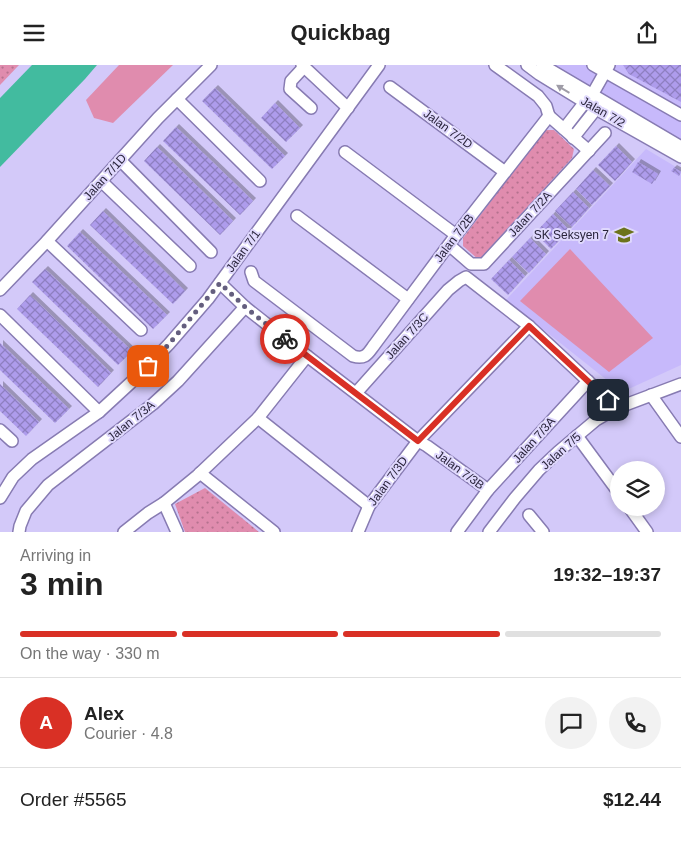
<!DOCTYPE html>
<meta charset="utf-8">
<style>
:root{--surface:#fff;--page:#f2f2f2;--text:#222;--muted:#767676;--line:#e0e0e0;--accent:#d93025}
body{margin:0;font-family:Helvetica,sans-serif;background:var(--page);color:var(--text);height:100vh;display:flex;flex-direction:column;font-size:19px;white-space:nowrap}
*{box-sizing:border-box;margin:0}
p{font-size:16px;color:var(--muted)}
.icon{flex:none;width:28px;height:28px;fill:none;stroke:currentColor;stroke-width:2;stroke-linecap:round;stroke-linejoin:round}
.map{position:relative;height:467px;overflow:hidden}
.panel{display:flex;flex-direction:column;background:var(--surface);flex:1}
.panel>*{flex:none}
.buttons{position:absolute;left:610px;top:396px;display:grid;gap:10px}
.buttons a{display:grid;place-items:center;width:55px;height:55px;border-radius:50%;background:var(--surface);box-shadow:0 2px 8px #0003;font-size:25px}
.pin{position:absolute;display:grid;place-items:center;width:42px;height:42px;color:#fff;margin:-21px;border-radius:10px;box-shadow:0 2px 8px #0006}
.courier{position:absolute;display:grid;place-items:center;width:50px;height:50px;margin:-25px;border:4px solid #d93025;border-radius:50%;background:#fff;color:#222;box-shadow:0 1px 6px #0007}
.overview em{font-style:normal;font-weight:700}
.overview div{display:flex;flex-direction:column-reverse}
.overview{display:flex;align-items:center;justify-content:space-between;height:85px;padding:0 20px}
h1{font-size:32px;font-weight:700;line-height:38px}
.bar{display:grid;grid-template-columns:repeat(4,1fr);gap:8px 5px;align-content:center;height:60px;padding:0 20px}
.bar i{height:6px;border-radius:4px;background:var(--line)}
.bar .on{background:var(--accent)}
.bar p{grid-column:span 4}
.line{display:flex;align-items:center;gap:12px;padding:0 20px;border-top:1px solid var(--line)}
.line div{flex:1}
.round{display:grid;place-items:center;flex:none;width:52px;height:52px;border-radius:26px;background:var(--page)}
header{display:flex;justify-content:space-between;align-items:center;height:65px;padding:0 20px;background:var(--surface);font-size:22px;font-weight:700}
.map>svg:first-child{display:block}
.built{fill:#c7b9fb}
.grass{fill:url(#grass-dots)}
.pitch{fill:#e08cae}
.water{fill:#42bb9f}
.building{fill:url(#building-cross-hatch);filter:url(#shadow)}
.lines{fill:none;stroke-linecap:round;stroke-linejoin:round}
.minor-casing{stroke:#877bb2;stroke-width:14}
.minor{stroke:#fff;stroke-width:11}
.oneway{fill:#9f9ca7}
.done{stroke:#645e7e;stroke-width:5;stroke-dasharray:0 9}
.route{stroke:#d93025;stroke-width:6}
.labels{text-anchor:middle;stroke-width:4;stroke-linejoin:round;paint-order:stroke}
.street-label{font-size:12px;fill:#29243b;stroke:#dfd8fd}
.poi-label{font-size:12px;fill:#29243b;stroke:#dfd8fd;text-anchor:end}
</style>
<header><svg class="icon" aria-label="menu" viewBox="0 0 24 24"><path d="M4 6h16M4 12h16M4 18h16"/></svg>Quickbag<svg class="icon" aria-label="share" viewBox="0 0 24 24"><path d="M12 15V3M7 8l5-5 5 5M5 13v7h14v-7"/></svg></header>
<div class="map">
<svg width="681" height="467" viewBox="0 0 681 467">
<defs>
<pattern id="grass-dots" width="8" height="8" patternUnits="userSpaceOnUse" patternTransform="scale(1.25)"><rect width="8" height="8" fill="#e08cae"/><path d="M2 2h.1M6 6h.1" fill="none" stroke="#b6728f" stroke-width="1.8" stroke-linecap="round"/></pattern>
<pattern id="building-cross-hatch" width="8" height="8" patternUnits="userSpaceOnUse" patternTransform="scale(1.25)"><rect width="8" height="8" fill="#ae9cec"/><path d="M0 0l8 8M0 8l8-8" fill="none" stroke="#8e7fc0"/></pattern>
<filter id="shadow"><feDropShadow dx="3" dy="-3" stdDeviation="0" flood-color="#0004"/></filter>
</defs>
<rect width="100%" height="100%" fill="#d3c9f9"/>
<g class="built">
<path d="M551,0H681V77Z"/>
<path d="M646,84L681,105V300L622,327L506,235Z"/>
</g>
<g class="grass">
<path d="M0,0H19L0,20Z"/>
<path d="M545,65H554L574,84L572,93L479,195L463,181V173Z"/>
<path d="M205,423L259,467H185L175,439Z"/>
</g>
<g class="pitch">
<path d="M119,0H173L113,58L94,53L86,35Z"/>
<path d="M570,184L653,273L609,307L520,236Z"/>
</g>
<path class="water" d="M32,0H97L85,14L0,102V33Z"/>
<g class="building">
<path d="M623,0H681V37L629,9Z"/>
<path d="M215,23L285,91L272,104L202,36Z"/>
<path d="M275,38L300,63L286,77L261,53Z"/>
<path d="M176,62L253,136L240,150L163,76Z"/>
<path d="M616,81L632,97L615,116L598,100Z"/>
<path d="M157,82L233,156L220,170L144,96Z"/>
<path d="M638,97L658,109L652,119L632,107Z"/>
<path d="M674,103L681,107L679,111L671,106Z"/>
<path d="M593,105L610,121L592,140L576,124Z"/>
<path d="M573,127L589,143L572,162L555,146Z"/>
<path d="M103,146L185,226L173,239L90,160Z"/>
<path d="M553,149L569,165L551,184L535,168Z"/>
<path d="M80,167L167,250L153,264L67,181Z"/>
<path d="M530,173L546,189L529,208L512,192Z"/>
<path d="M509,195L525,211L508,230L491,214Z"/>
<path d="M45,204L132,286L118,300L32,217Z"/>
<path d="M30,230L111,308L98,322L17,244Z"/>
<path d="M0,278L69,344L55,358L0,305Z"/>
<path d="M0,319L39,357L26,371L0,346Z"/>
</g>
<g class="lines">
<g class="minor-casing">
<g id="minor">
<path d="M302,0L348,43"/>
<path d="M495,0L538,31L546,41L549,51"/>
<path d="M527,0L539,9L596,44L681,92"/>
<path d="M542,0L681,82"/>
<path d="M593,0L681,50"/>
<path d="M304,2L291,16L290,24L311,43"/>
<path d="M390,22L505,107"/>
<path d="M592,30L609,0"/>
<path d="M177,34L260,116"/>
<path d="M549,51L589,86"/>
<path d="M564,64L585,37"/>
<path d="M573,73L596,44"/>
<path d="M345,87L456,170"/>
<path d="M120,95L211,187"/>
<path d="M101,116L190,201"/>
<path d="M297,151L408,234"/>
<path d="M47,176L141,265"/>
<path d="M449,180L471,199H484L605,68"/>
<path d="M251,207L254,216L353,291C366,295 368,288 375,279L456,170L549,51"/>
<path d="M220,218L245,242L307,291L418,376L427,381L488,425"/>
<path d="M0,225L47,176L158,53L211,0"/>
<path d="M0,250L99,347"/>
<path d="M356,328L448,225L459,216L466,212L529,261L588,316"/>
<path d="M651,330L681,372"/>
<path d="M258,353L369,441"/>
<path d="M0,365L12,376"/>
<path d="M577,371L619,428"/>
<path d="M200,408L274,467"/>
<path d="M0,433L13,412L32,394L99,347L138,311L169,279L208,234L379,0"/>
<path d="M164,438L177,467"/>
<path d="M629,442L647,467"/>
<path d="M529,450L543,467"/>
<path d="M19,467L20,461L26,446L48,420L153,339L178,316L245,242"/>
<path d="M124,467L148,448L164,438L197,411L258,353L307,291"/>
<path d="M358,467L369,441L418,376L529,261"/>
<path d="M457,467L488,425L588,316L617,343"/>
<path d="M489,467L515,433L539,405L558,387L596,355L617,343L681,319"/>
</g>
</g>
<use href="#minor" class="minor"/>
</g>
<defs><path id="oneway-solid" d="M-6-.8H1V-3.2L6.5 0L1 3.2V.8H-6Z" transform="scale(1.25)"/></defs>
<use class="oneway" href="#oneway-solid" transform="translate(563 24) rotate(-149)"/>
<g class="lines">
<path class="done" d="M148,301L169,279L220,218L245,242L285,274"/>
<path class="route" d="M285,274L418,376L529,261L608,335"/>
</g>
<defs>
<g id="school-bare" transform="scale(1.5)"><path d="M0-5L7-2L0 1L-7-2ZM-4 1L0 2.5L4 1V4Q0 6-4 4Z" fill="#6c731b" stroke="#dfd8fd" stroke-width="2.5" paint-order="stroke"/></g>
</defs>
<g fill-rule="evenodd">
<use href="#school-bare" x="624" y="170"/>
</g>
<g class="labels">
<g class="street-label">
<text transform="translate(603 47) rotate(30)" y="4">Jalan 7/2</text>
<text transform="translate(448 64) rotate(36)" y="4">Jalan 7/2D</text>
<text transform="translate(105 112) rotate(-48)" y="4">Jalan 7/1D</text>
<text transform="translate(530 149) rotate(-47)" y="4">Jalan 7/2A</text>
<text transform="translate(454 173) rotate(-53)" y="4">Jalan 7/2B</text>
<text transform="translate(243 186) rotate(-54)" y="4">Jalan 7/1</text>
<text transform="translate(407 271) rotate(-48)" y="4">Jalan 7/3C</text>
<text transform="translate(131 356) rotate(-39)" y="4">Jalan 7/3A</text>
<text transform="translate(534 375) rotate(-48)" y="4">Jalan 7/3A</text>
<text transform="translate(561 386) rotate(-42)" y="4">Jalan 7/5</text>
<text transform="translate(460 405) rotate(36)" y="4">Jalan 7/3B</text>
<text transform="translate(388 416) rotate(-54)" y="4">Jalan 7/3D</text>
</g>
<g class="poi-label">
<text x="609" y="174">SK Seksyen 7</text>
</g>
</g>
</svg>
<div class="buttons">
<a><svg class="icon" aria-label="layers" viewBox="0 0 24 24"><path d="M12 4l9 5-9 5-9-5zM3 14l9 5 9-5"/></svg></a>
</div>
<div class="pin" style="left:148px;top:301px;background:#ea580c"><svg class="icon" aria-label="bag" viewBox="0 0 24 24"><path d="M5 8h14l-1 12H6zM9 8a3 3 0 0 1 6 0"/></svg></div>
<div class="pin" style="left:608px;top:335px;background:#1f2937"><svg class="icon" aria-label="home" viewBox="0 0 24 24"><path d="M3 11l9-7 9 7M6 9v11h12V9"/></svg></div>
<div class="courier" style="left:285px;top:274px"><svg class="icon" aria-label="bike" viewBox="0 0 24 24"><circle cx="6" cy="16" r="4"/><circle cx="18" cy="16" r="4"/><path d="M6 16l4-8h5l3 8M10 8l3 8H6M13 5h3"/></svg></div>
</div>
<section class="panel">
<div class="overview"><div><h1>3 min</h1><p>Arriving in</p></div><em>19:32–19:37</em></div>
<div class="bar"><i class="on"></i><i class="on"></i><i class="on"></i><i></i><p>On the way · 330 m</p></div>
<div class="line" style="height:90px"><b class="round" style="background:var(--accent);color:#fff">A</b><div><b>Alex</b><p>Courier · 4.8</p></div><a class="round"><svg class="icon" aria-label="chat" viewBox="0 0 24 24"><path d="M4 5h16v11H9l-5 4z"/></svg></a><a class="round"><svg class="icon" aria-label="phone" viewBox="0 0 24 24"><path d="M5 4h4l2 5-3 2q2 4 5 5l2-3 5 2v4C11 20 4 13 5 4z"/></svg></a></div>
<div class="line" style="height:65px"><div>Order #5565</div><b>$12.44</b></div>
</section>
